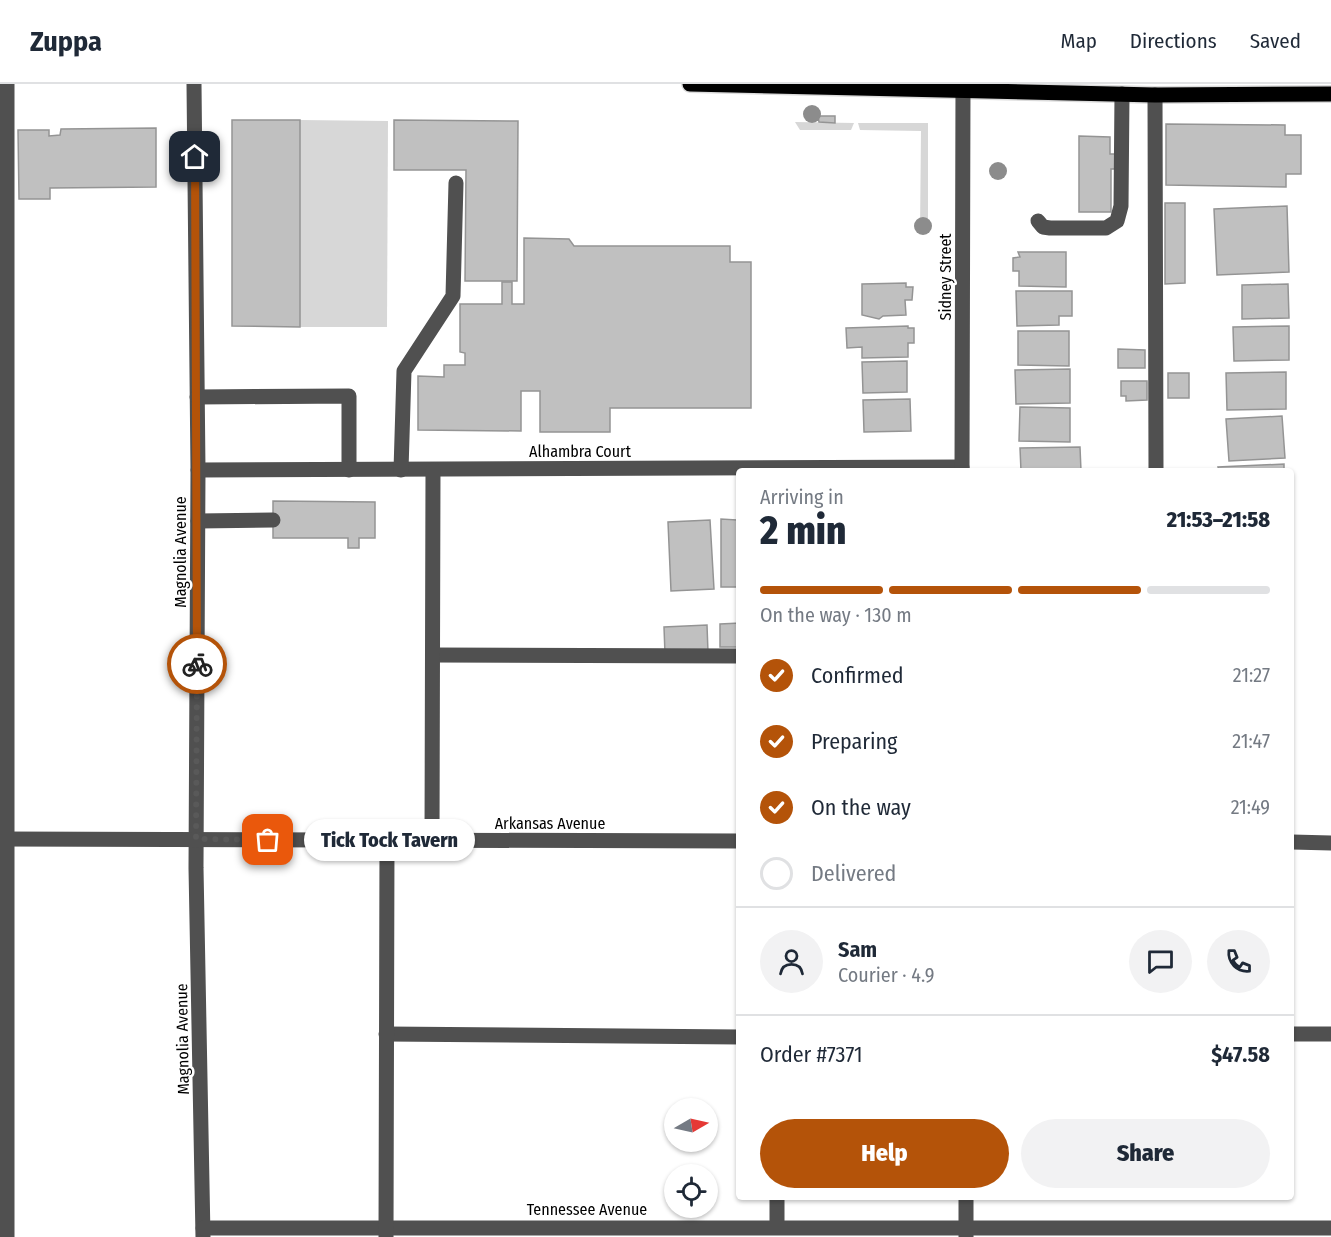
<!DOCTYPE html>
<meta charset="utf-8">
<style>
:root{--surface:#fff;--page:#f2f2f3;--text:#1f2937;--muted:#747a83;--line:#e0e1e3;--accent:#b45309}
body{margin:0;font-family:"Fira Sans Condensed",sans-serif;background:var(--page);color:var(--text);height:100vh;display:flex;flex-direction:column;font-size:22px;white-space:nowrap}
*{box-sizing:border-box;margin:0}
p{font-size:20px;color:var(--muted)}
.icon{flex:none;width:33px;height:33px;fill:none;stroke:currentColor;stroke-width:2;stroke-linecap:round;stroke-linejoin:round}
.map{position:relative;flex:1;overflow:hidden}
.side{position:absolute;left:736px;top:384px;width:558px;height:732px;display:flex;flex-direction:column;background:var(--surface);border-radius:6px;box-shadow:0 2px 4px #0004}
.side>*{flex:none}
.needle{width:39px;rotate:81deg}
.buttons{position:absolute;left:664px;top:1014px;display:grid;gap:12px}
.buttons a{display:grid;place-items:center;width:54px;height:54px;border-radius:50%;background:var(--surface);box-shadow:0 2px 4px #0004;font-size:30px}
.pin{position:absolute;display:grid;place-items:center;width:51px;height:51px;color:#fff;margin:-26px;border-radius:12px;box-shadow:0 3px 9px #0006}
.courier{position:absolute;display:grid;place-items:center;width:60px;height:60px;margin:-30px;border:4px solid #b45309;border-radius:50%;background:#fff;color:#222;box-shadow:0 2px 8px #0007}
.bubble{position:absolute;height:42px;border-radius:21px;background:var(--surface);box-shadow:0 2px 4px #0004;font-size:20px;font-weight:800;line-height:42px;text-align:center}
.overview em{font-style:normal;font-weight:800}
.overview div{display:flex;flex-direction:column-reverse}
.overview{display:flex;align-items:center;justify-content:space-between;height:102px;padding:0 24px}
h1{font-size:39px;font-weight:800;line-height:45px}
.bar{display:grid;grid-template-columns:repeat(4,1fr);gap:9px 6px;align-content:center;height:72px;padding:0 24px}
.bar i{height:8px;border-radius:4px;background:var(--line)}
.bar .active{background:var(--accent)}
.bar p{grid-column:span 4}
.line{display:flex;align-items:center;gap:15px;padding:0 24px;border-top:2px solid var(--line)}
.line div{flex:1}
.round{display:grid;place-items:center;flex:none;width:63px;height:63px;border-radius:32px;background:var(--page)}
ol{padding:0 24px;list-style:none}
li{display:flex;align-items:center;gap:18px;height:66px}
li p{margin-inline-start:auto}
li .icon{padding:6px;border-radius:50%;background:var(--accent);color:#fff;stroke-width:4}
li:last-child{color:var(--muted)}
li i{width:33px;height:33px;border:3px solid var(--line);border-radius:50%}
.button{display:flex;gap:12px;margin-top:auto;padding:12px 24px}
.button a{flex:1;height:69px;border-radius:36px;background:var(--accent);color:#fff;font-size:24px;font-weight:800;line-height:69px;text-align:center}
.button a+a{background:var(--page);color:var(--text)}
header{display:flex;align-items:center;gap:36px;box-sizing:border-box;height:84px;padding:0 30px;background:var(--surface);border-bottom:2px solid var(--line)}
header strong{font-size:28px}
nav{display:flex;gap:33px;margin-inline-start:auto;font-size:21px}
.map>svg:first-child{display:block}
.green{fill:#d7d7d7}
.building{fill:#c0c0c0;stroke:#949494;stroke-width:1.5}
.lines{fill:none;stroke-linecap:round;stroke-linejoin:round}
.major-casing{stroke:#dbdbdb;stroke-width:18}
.minor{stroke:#505050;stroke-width:15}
.major{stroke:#000;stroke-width:15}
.tree{fill:#8c8c8c}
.done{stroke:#595959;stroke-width:6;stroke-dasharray:0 10.8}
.route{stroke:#b45309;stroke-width:8}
.labels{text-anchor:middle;stroke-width:5;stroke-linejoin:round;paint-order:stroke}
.street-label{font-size:16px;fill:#000;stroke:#fff}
</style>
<header>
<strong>Zuppa</strong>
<nav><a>Map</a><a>Directions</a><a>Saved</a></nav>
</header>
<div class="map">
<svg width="1331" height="1153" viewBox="0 0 1331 1153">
<rect width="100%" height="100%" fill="#fff"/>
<g class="green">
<path d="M300,36L388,37L387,243H300Z"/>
<path d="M795,38L854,39L851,46H800Z"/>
<path d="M858,39H928V147L920,148L921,47L860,46Z"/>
</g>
<g class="building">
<path d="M818,32H835V39L819,38Z"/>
<path d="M232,36H300V243L232,242Z"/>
<path d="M394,36L518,37L517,197H465L466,86H394Z"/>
<path d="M1166,40L1285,41V51H1301V90H1286V103L1166,101Z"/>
<path d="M156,44V103L50,104V115H19L18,46H49V52L60,51L61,45Z"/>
<path d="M1079,52L1110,53V70H1115V85H1111V128H1079Z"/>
<path d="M1165,119H1185V199L1165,200Z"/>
<path d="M1287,122L1289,188L1217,191L1214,125Z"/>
<path d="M524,154L569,155L574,162H730V178H751V324H610V348H540V307H521V347L418,346V292L444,293V281H465V269L460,268V220H502V198H512V220H524Z"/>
<path d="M1018,168H1066V203L1019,202V187H1013V174L1020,173Z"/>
<path d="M906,199V203H913L912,216H905L906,231L883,232L879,235L862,231V200Z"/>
<path d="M1288,200L1289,234L1242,235V201Z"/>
<path d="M1016,207H1072V232H1059V241L1017,242Z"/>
<path d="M908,242V244H914V259H908V273L862,274V263L847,264L846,244Z"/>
<path d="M1289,242V276L1234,277L1233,243Z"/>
<path d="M1018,247H1069V282L1018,281Z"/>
<path d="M1118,265L1145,266V284H1118Z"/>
<path d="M907,277V308L863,309L862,278Z"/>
<path d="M1070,285V319L1016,320L1015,286Z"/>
<path d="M1286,288V325L1227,326L1226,289Z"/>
<rect x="1168" y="289" width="21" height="25"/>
<path d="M1121,297H1147V316L1126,317V312H1121Z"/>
<path d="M910,315L911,347L864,348L863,316Z"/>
<path d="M1020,323L1070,324V358L1019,357Z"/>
<path d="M1282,332L1285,374L1229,377L1226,335Z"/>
<path d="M1080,363L1081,387H1021L1020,364Z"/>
<path d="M1284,380V387H1219L1218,383Z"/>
<path d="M273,417L375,418V454H359V464H348V454H273Z"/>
<path d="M737,428H740V503H721V435L737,436Z"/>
<path d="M710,436L714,505L671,507L668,438Z"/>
<path d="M740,539V563H720V540Z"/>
<path d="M707,541L708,568L665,570L664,543Z"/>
</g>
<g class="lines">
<g class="major-casing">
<path id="major" d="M690,0L1155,11L1331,10"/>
</g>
<g class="minor">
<path d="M194,0L198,386L196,784L203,1153"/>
<path d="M1155,11L1156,387"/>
<path d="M1038,137L1043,143L1050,144H1106L1117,137L1121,122L1122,10"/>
<path d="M197,313L349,312V386"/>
<path d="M198,386L962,383"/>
<path d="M401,386L404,287L453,212L456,99"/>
<path d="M962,387L963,0"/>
<path d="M198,437L273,436"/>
<path d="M433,571L740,572"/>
<path d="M0,755L740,757"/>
<path d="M432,756L433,386"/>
<path d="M1292,758L1331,759"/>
<path d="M386,950L740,953"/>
<path d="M1292,950H1331"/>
<path d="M777,1113V1143"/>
<path d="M203,1144H1331"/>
<path d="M7,1153V0"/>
<path d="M386,1153L387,756"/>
<path d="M966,1153V1113"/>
</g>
<use href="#major" class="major"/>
</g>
<g class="tree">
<circle cx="812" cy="30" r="9"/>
<circle cx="998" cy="87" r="9"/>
<circle cx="923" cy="142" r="9"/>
</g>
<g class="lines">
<path class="done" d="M197,580L196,755L268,756"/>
<path class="route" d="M195,73L197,580"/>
</g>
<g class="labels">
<g class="street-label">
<text transform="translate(945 193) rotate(-90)" y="6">Sidney Street</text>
<text x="580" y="373">Alhambra Court</text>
<text transform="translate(180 468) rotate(-90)" y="6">Magnolia Avenue</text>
<text x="550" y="745">Arkansas Avenue</text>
<text transform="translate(182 955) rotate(-91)" y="6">Magnolia Avenue</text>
<text x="587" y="1131">Tennessee Avenue</text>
</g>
</g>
</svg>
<div class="buttons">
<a><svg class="needle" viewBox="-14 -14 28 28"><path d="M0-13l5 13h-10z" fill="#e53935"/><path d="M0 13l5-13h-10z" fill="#747a83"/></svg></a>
<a><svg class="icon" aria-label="locate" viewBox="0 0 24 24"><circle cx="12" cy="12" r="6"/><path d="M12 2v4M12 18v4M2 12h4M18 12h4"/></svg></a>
</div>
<div class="pin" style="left:268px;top:756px;background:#ea580c"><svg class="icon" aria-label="bag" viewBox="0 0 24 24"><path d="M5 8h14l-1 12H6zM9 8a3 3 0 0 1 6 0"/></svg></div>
<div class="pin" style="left:195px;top:73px;background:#1f2937"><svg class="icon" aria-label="home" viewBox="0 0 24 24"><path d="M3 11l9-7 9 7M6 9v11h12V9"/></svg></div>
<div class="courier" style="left:197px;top:580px"><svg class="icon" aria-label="bike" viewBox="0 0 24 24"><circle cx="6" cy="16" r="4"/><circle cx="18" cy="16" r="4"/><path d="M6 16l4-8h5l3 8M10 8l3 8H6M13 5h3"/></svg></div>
<div class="bubble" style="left:304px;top:735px;width:171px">Tick Tock Tavern</div>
<section class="side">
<div class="overview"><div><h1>2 min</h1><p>Arriving in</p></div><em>21:53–21:58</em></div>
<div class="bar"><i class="active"></i><i class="active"></i><i class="active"></i><i></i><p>On the way · 130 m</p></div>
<ol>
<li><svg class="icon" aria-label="check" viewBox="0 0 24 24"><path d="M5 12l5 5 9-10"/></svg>Confirmed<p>21:27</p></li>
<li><svg class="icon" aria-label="check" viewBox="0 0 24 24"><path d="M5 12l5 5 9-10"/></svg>Preparing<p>21:47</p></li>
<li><svg class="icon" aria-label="check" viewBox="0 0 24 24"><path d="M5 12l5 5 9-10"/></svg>On the way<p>21:49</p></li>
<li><i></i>Delivered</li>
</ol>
<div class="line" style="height:108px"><a class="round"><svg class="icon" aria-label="person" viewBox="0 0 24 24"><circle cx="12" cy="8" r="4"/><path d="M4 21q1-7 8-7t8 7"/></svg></a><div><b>Sam</b><p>Courier · 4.9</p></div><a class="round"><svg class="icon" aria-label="chat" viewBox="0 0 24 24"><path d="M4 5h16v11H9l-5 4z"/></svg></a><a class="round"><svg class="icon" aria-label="phone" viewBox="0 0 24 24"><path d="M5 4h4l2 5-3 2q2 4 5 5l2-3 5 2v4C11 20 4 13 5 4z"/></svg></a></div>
<div class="line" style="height:78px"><div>Order #7371</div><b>$47.58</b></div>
<div class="button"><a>Help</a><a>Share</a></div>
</section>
</div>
